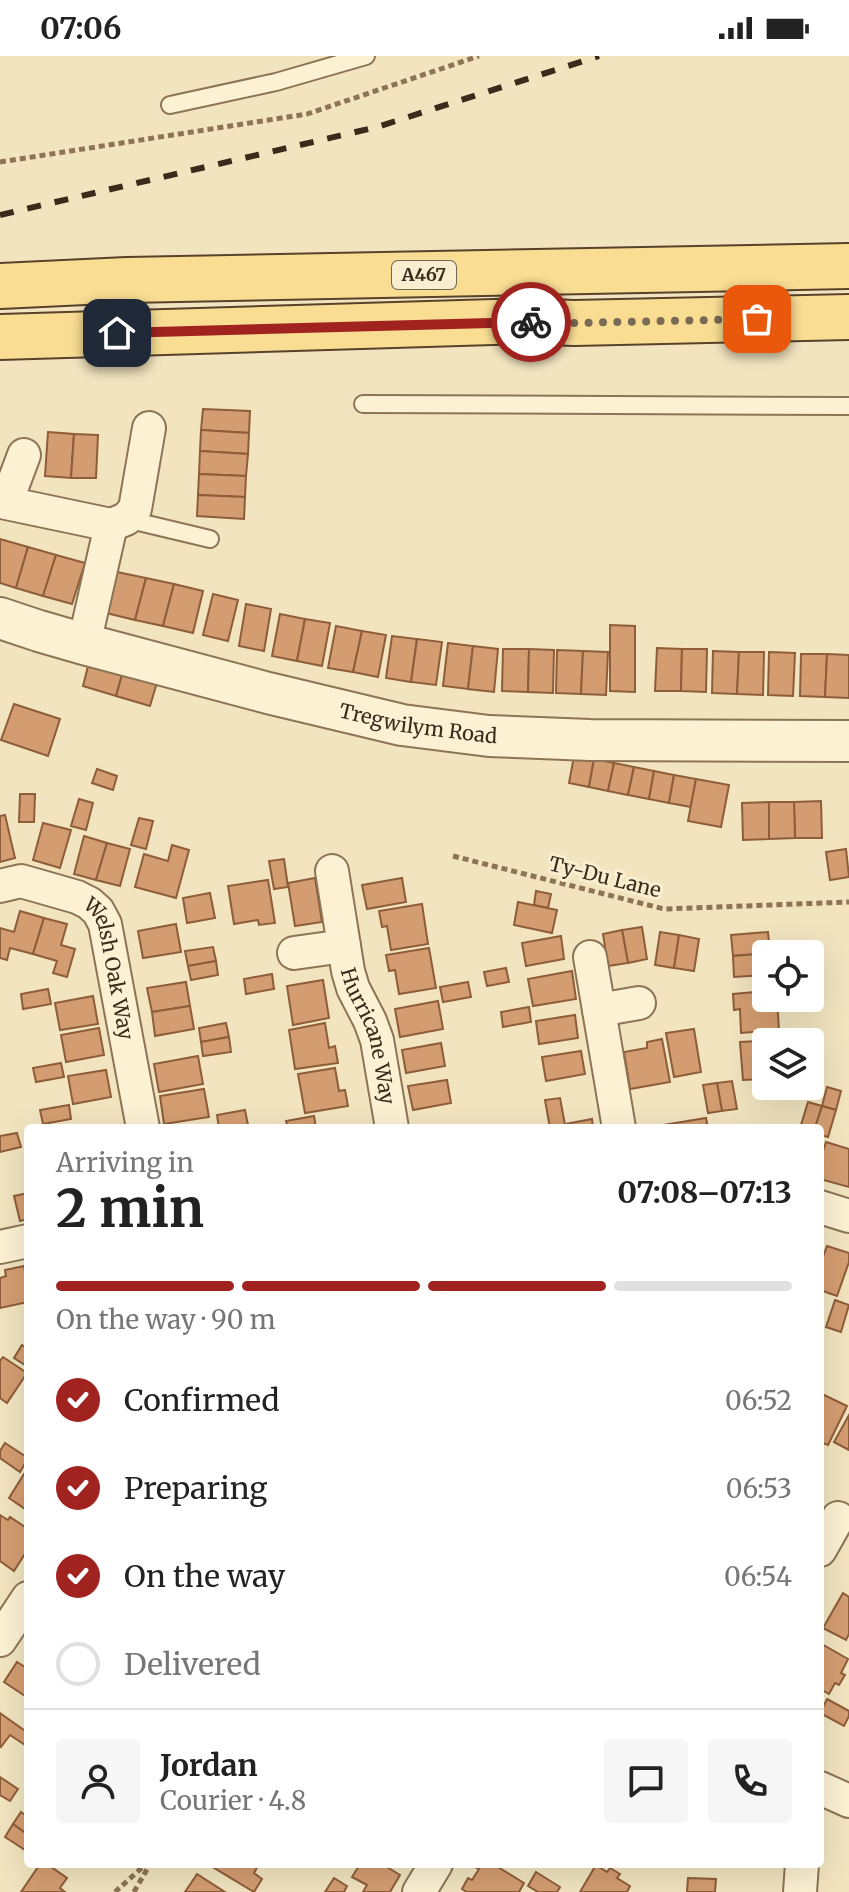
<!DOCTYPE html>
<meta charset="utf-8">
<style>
:root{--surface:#fff;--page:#f6f6f6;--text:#222;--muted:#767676;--line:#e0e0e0;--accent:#a12320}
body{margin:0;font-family:Merriweather,serif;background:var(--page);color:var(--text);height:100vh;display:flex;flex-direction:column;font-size:30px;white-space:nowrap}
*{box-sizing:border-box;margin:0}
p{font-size:26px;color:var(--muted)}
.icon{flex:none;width:44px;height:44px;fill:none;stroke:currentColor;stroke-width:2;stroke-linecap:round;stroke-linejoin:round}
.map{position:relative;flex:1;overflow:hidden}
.panel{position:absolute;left:24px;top:1068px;width:800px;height:744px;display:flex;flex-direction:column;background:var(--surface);border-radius:8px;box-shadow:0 8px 32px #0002}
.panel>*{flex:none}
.tools{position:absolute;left:752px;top:884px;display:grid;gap:16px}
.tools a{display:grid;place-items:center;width:72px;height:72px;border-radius:8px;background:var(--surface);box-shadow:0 8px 32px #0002;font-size:40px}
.pin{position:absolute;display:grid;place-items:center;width:68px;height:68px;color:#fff;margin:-34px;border-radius:16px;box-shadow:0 4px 12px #0006}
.courier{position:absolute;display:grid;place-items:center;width:80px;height:80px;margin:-40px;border:6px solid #a12320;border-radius:50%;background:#fff;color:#222;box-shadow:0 2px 10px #0007}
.headline em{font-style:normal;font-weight:700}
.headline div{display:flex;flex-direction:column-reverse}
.headline{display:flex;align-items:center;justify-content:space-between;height:136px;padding:0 32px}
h1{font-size:52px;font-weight:700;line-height:60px}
.bar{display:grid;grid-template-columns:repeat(4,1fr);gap:12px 8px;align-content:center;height:96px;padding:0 32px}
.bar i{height:10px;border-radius:6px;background:var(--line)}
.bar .on{background:var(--accent)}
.bar p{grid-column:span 4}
.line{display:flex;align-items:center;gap:20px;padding:0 32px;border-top:2px solid var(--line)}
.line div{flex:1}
.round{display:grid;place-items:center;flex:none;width:84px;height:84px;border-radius:8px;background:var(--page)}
ol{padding:0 32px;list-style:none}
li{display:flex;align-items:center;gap:24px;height:88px}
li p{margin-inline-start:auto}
li .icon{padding:8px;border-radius:50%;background:var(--accent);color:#fff;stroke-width:4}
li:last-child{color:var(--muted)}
li i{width:44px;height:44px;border:4px solid var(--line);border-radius:50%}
.status{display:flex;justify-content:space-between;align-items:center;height:56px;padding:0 40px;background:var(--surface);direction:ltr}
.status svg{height:22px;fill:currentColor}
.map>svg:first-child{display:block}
.building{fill:#d49d71;stroke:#8e5d39;stroke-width:2}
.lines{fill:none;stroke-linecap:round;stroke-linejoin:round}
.service-casing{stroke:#8c7456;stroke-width:20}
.minor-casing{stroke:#8c7456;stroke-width:36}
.tertiary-casing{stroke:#8c7456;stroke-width:44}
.primary-casing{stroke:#59422a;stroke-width:48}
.path{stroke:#8c7456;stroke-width:5;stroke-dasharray:6 4;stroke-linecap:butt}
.service{stroke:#fcf1d3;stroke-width:16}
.minor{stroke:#fcf1d3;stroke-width:32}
.tertiary{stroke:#fcf1d3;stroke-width:40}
.primary{stroke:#f9dd93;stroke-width:44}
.rail{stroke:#3a2b1b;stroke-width:6;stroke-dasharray:14 14;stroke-linecap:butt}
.done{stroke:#7a6c54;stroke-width:8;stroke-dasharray:0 14.4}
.route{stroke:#a12320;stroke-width:10}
.labels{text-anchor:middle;stroke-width:6;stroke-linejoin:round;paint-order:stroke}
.shield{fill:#f9eecf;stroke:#736651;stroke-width:2}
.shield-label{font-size:18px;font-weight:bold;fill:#3a2b1b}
.street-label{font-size:20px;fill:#3a2b1b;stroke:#f9eecf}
</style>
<div class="status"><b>07:06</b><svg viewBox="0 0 49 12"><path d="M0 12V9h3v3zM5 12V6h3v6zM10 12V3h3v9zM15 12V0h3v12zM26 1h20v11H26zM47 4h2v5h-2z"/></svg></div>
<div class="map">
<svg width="849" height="1836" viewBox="0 0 849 1836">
<rect width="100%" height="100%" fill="#f2e4bf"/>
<g class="building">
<path d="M203,353L250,355L249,377L201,374Z"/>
<path d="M201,374L249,377L248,398L200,395Z"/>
<path d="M48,376L74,378L71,422L45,420Z"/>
<path d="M74,378L98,379L96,422H71Z"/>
<path d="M200,395L248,398L246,420L199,418Z"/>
<path d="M199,418L246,420L245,441L198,439Z"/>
<path d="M198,439L245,441L244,463L197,460Z"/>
<path d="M0,483L28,491L16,532L0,527Z"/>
<path d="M28,491L56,499L43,540L16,532Z"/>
<path d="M56,499L85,507L72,548L43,540Z"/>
<path d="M117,516L146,522L135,564L106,557Z"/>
<path d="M146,522L174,528L163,570L135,564Z"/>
<path d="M174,528L203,535L193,577L163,570Z"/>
<path d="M213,538L238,544L228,585L203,579Z"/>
<path d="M246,548L271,553L264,595L239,590Z"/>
<path d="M280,558L305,563L297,605L272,600Z"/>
<path d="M305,563L330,567L322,610L297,605Z"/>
<path d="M610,569L635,570V636L610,635Z"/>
<path d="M336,570L362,575L353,616L328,612Z"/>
<path d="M362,575L386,579L378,621L353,616Z"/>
<path d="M392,580L417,583L411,626L386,622Z"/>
<path d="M417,583L442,586L436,629L411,626Z"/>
<path d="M448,587L473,590L468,633L443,630Z"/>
<path d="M473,590L498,593L494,636L468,633Z"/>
<path d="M657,592L682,593L681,635H655Z"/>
<path d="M503,593H529L528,636L502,635Z"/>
<path d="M529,593L554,594L553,637L528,636Z"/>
<path d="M682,593H707L706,636L681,635Z"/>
<path d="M557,594L583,595L581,638L556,637Z"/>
<path d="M583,595L608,596L606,639L581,638Z"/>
<path d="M713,595L739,596L737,638L712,637Z"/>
<path d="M739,596H764L763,639L737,638Z"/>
<path d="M769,596L795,597L793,640L768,639Z"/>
<path d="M801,598H827L825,641L800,640Z"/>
<path d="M827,598L849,599V642L825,641Z"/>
<path d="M90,602L124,612L116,640L83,630Z"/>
<path d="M124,612L158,623L150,650L116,640Z"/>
<path d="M14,648L60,663L48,700L1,684Z"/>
<path d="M574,700L594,703L589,731L569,727Z"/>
<path d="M594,703L614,707L608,735L589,731Z"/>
<path d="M614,707L634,711L628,739L608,735Z"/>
<path d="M634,711L654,715L649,743L628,739Z"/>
<path d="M97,713L117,720L113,734L92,727Z"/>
<path d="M654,715L674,719L669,747L649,743Z"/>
<path d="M674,719L696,723L691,751L669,747Z"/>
<path d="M696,723L729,729L721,771L688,765Z"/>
<path d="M20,738H35L34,766H19Z"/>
<path d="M79,743L93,747L86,774L71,770Z"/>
<path d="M821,745L822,782H795L794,746Z"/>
<path d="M769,746H794L795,782L769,783Z"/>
<path d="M769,746V783L743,784L742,747Z"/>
<path d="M5,759L15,802L0,806V760Z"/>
<path d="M139,762L153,765L146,793L131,789Z"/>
<path d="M43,767L71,774L60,812L33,804Z"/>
<path d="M84,780L107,787L96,824L74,818Z"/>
<path d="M107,787L130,793L120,830L96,824Z"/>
<path d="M172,789L189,794L176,842L135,831L144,798L168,805Z"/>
<path d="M846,793L849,821L830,824L826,796Z"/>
<path d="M284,803L288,831L274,833L269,805Z"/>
<path d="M315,822L322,866L295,870L288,827Z"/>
<path d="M402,822L406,846L367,853L362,829Z"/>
<path d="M268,824L275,867L259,869L258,864L234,868L228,830Z"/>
<path d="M536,835L551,838L548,852L534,849Z"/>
<path d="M210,837L215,862L187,867L183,842Z"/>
<path d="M518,846L557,854L552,877L514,869Z"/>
<path d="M422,848L428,888L391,894L387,870L382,871L379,855Z"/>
<path d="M20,855L44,862L33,898L10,892L7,904L0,902V872L14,876Z"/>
<path d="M44,862L67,868L61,889L75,893L67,921L53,917L57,905L33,898Z"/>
<path d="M176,868L181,896L143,902L138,875Z"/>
<path d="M642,871L647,903L628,907L622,874Z"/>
<path d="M622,874L628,907L608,910L603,878Z"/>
<path d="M660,876L679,879L674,912L655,909Z"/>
<path d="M768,876L770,897L733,900L731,879Z"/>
<path d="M679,879L699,883L694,915L674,912Z"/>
<path d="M561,880L564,903L526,910L522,887Z"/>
<path d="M213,891L216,905L188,910L185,895Z"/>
<path d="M429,892L436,932L399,938L395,914L389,915L386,899Z"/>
<path d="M770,897L766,898V919L734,921L733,900Z"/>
<path d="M216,905L218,919L191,924L188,910Z"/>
<path d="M506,912L509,926L487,930L484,916Z"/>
<path d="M572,915L576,943L533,950L528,923Z"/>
<path d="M272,918L274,933L246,938L244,923Z"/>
<path d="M323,924L329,962L293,969L287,930Z"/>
<path d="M186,926L190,950L152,956L147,932Z"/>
<path d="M468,926L471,941L443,946L440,931Z"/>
<path d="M48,933L51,948L23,953L21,938Z"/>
<path d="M766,935V942H777L779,974L741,977L740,953L734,954L733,938Z"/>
<path d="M93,940L98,968L60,974L55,947Z"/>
<path d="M438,945L443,973L400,981L395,953Z"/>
<path d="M190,950L194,973L155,980L152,956Z"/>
<path d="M529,951L531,966L503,971L501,956Z"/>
<path d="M575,959L578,982L539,988L536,965Z"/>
<path d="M226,967L229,981L201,986L199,972Z"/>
<path d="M325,967L329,992L335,990L338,1007L295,1013L289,974Z"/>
<path d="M99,972L104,999L66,1006L61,979Z"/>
<path d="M694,973L701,1016L674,1021L666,977Z"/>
<path d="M229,981L231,996L203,1000L201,986Z"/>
<path d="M662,983L670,1026L630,1033L624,996L647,992V986Z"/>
<path d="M777,984V986H766V1023L743,1024L740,986Z"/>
<path d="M441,987L445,1010L406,1017L402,994Z"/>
<path d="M581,995L585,1018L546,1025L542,1001Z"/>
<path d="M198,1000L203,1028L159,1036L154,1008Z"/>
<path d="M61,1007L64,1021L36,1026L33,1012Z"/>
<path d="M335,1012L339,1035L345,1034L348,1050L305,1057L298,1018Z"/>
<path d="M106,1014L111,1041L73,1048L68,1020Z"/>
<path d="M447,1024L451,1047L413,1054L408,1030Z"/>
<path d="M732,1025L737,1053L722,1055L717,1027Z"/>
<path d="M717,1027L722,1055L708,1057L703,1029Z"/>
<path d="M827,1031L841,1035L836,1054L822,1050Z"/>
<path d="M204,1033L209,1061L164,1068L160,1040Z"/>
<path d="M560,1042L565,1069L550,1072L545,1044Z"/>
<path d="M808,1046L822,1050L815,1072H800Z"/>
<path d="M69,1049L71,1063L43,1068L40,1054Z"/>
<path d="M822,1050L836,1054L828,1081L820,1079V1072H815Z"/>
<path d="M245,1054L248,1069L219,1072L217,1059Z"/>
<path d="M314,1060L316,1072H288L286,1065Z"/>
<path d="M706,1062L708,1072H664L663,1069Z"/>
<path d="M592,1063L593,1072H565V1068Z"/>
<path d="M17,1077L21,1091L0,1096V1080Z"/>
<path d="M826,1086L849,1093V1131L820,1123V1104Z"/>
<path d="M28,1137V1163L20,1165L14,1140Z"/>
<path d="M827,1190L849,1197V1206L837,1240L820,1234V1209Z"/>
<path d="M24,1210L25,1216H28V1246L0,1252V1222L6,1220L5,1214Z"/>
<path d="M835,1244L849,1249L841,1276L826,1271Z"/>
<path d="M22,1289L28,1293V1311L14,1302Z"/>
<path d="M3,1301L27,1317L7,1347L0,1342V1305Z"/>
<path d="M820,1337L847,1350L828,1389L820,1386Z"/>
<path d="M849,1359V1394L834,1386Z"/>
<path d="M5,1387L28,1402L20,1416L0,1402V1395Z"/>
<path d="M24,1418L28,1421V1455L9,1442Z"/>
<path d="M0,1459L8,1464L10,1461L28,1473V1493L14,1515L0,1505Z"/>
<path d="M843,1537L849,1541V1578L846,1584L823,1572Z"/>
<path d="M820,1587L848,1603L841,1617L845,1619L839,1629L835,1627L829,1638L820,1633Z"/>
<path d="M17,1606L28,1613V1642L4,1626Z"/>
<path d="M827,1643L849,1655V1660L844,1670L820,1657Z"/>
<path d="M0,1657L28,1677V1691L10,1679L1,1691L0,1690Z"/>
<path d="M0,1721L18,1733L10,1745L0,1739Z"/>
<path d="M21,1756L28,1761V1779L13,1768Z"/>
<path d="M13,1768L28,1779V1796L5,1781Z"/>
<path d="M40,1808H47L67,1822L60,1832L65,1836H21Z"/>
<path d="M212,1808H259L254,1817L262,1823L254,1836L211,1810Z"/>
<path d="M360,1808H382L400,1819L390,1836H363L367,1829L352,1821Z"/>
<path d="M477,1808H493L524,1827L519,1836H467L462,1833L468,1822L472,1824L479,1813L475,1811Z"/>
<path d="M596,1809L607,1816L610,1812L620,1818L617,1822L630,1830L627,1836H580Z"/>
<path d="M536,1816L560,1831L557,1836H538L528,1830Z"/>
<path d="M197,1818L225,1836H185Z"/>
<path d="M334,1822L347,1830L344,1836H325Z"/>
<path d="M688,1822L716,1823L715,1836H687Z"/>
</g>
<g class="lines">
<g class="service-casing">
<g id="service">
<path d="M170,49L276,26L366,0"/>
<path d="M363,348L849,350"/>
<path d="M126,463L210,483"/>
</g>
</g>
<g class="minor-casing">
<g id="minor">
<path d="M24,399L6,447L111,469L84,588"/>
<path d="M111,469L126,463L135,453L149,372"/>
<path id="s1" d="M332,815L348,915L353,932L370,965L377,984L392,1072"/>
<path id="s2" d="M0,830L21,825L77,841L89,847L98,855L105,868L143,1072"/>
<path d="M294,897L344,890"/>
<path d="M590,901L619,1072"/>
<path d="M599,954L639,947"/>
<path d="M820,1151L849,1160"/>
<path d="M0,1191L28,1185"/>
<path d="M820,1494L838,1462"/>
<path d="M0,1584L28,1542"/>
<path d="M820,1732L849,1745"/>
<path d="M419,1836L436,1808"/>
<path d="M800,1836L802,1808"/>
</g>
</g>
<g class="tertiary-casing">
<g id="tertiary">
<path id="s3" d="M0,562L39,575L84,588L268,637L402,669L489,680L590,684L849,685"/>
</g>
</g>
<g class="primary-casing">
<g id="primary">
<path d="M0,230L127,224L849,210"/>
<path d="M0,281L525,265L574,267L849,261"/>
</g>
</g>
<g class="path">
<path d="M0,106L307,58L479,0"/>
<path d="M453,800L664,853L849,846"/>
<path d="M115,1836L146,1808"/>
<path d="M134,1836L150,1808"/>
</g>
<use href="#service" class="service"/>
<use href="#minor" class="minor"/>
<use href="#tertiary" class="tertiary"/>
<use href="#primary" class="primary"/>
<path class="rail" d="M0,159L377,71L599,0"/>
</g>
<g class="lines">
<path class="done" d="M531,266L574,267L757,263"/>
<path class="route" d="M117,277L531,266"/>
</g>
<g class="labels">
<rect class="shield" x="392" y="205" width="64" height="28" rx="6"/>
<g class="shield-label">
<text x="424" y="225">A467</text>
</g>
<g class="street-label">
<text dy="7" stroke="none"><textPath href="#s3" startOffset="432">Tregwilym Road</textPath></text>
<text transform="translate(605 821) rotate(14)" y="7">Ty-Du Lane</text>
<text dy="7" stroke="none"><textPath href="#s2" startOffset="164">Welsh Oak Way</textPath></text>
<text dy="7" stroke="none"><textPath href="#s1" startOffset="170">Hurricane Way</textPath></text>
</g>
</g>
</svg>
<div class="tools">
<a><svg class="icon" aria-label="locate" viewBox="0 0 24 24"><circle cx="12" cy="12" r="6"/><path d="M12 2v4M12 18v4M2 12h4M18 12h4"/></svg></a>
<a><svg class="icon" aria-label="layers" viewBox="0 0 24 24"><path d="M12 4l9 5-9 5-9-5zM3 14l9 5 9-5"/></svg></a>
</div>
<div class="pin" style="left:757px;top:263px;background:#ea580c"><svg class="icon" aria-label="bag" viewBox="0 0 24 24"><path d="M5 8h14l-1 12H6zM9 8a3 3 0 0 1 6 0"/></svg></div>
<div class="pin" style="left:117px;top:277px;background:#1f2937"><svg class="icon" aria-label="home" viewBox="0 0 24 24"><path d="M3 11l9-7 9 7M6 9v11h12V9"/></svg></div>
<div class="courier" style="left:531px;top:266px"><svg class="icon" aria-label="bike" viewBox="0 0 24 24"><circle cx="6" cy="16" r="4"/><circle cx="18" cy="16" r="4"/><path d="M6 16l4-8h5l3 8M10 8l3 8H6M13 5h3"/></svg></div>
<section class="panel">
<div class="headline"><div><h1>2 min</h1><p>Arriving in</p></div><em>07:08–07:13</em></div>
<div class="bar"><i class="on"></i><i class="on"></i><i class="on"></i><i></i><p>On the way · 90 m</p></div>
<ol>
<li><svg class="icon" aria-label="check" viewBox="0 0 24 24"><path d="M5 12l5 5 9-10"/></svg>Confirmed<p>06:52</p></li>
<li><svg class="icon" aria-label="check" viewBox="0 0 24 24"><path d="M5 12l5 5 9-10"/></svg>Preparing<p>06:53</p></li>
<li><svg class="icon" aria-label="check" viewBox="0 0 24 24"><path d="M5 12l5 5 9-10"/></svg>On the way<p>06:54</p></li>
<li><i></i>Delivered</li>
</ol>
<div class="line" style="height:144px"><a class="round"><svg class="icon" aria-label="person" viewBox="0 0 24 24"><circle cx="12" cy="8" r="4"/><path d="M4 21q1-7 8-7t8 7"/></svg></a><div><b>Jordan</b><p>Courier · 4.8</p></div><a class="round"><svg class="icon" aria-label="chat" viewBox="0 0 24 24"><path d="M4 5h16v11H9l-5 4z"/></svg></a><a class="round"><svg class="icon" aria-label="phone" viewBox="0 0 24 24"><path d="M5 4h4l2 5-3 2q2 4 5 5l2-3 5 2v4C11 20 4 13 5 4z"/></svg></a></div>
</section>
</div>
